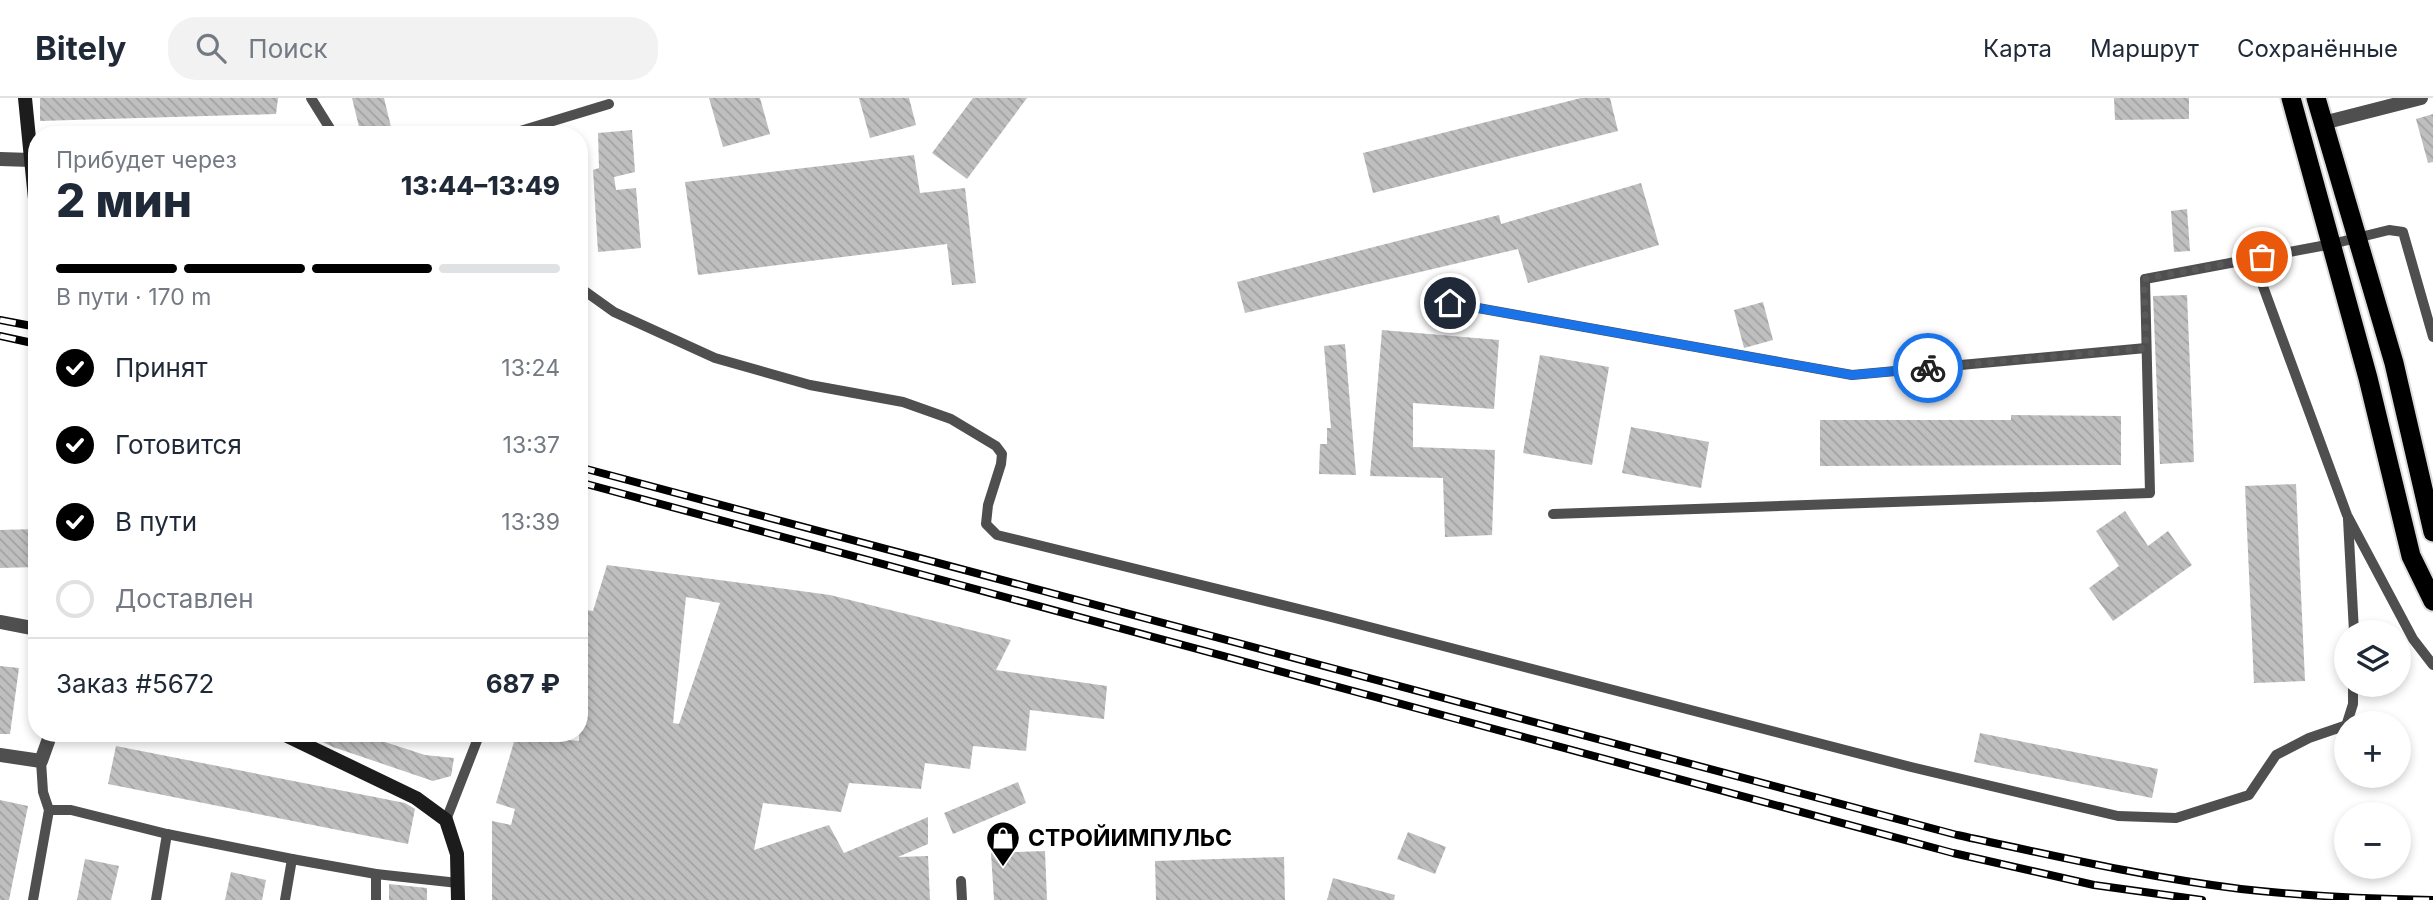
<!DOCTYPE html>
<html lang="ru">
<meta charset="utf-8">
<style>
:root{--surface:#fff;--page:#f2f2f3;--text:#1f2937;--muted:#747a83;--line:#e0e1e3;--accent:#000}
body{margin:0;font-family:Inter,sans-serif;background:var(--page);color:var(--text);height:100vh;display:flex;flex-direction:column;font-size:26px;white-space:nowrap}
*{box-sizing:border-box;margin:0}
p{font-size:23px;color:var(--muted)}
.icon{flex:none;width:38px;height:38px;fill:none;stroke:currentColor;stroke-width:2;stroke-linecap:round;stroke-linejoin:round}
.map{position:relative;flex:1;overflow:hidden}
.side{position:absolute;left:28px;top:28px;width:560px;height:616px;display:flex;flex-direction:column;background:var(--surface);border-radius:28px;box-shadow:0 4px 10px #0003}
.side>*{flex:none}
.tools{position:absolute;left:2334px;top:522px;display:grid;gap:14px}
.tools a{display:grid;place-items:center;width:77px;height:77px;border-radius:50%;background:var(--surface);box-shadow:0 4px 10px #0003;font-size:35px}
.pin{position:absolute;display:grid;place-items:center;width:60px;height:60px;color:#fff;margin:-30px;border:4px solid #fff;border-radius:50%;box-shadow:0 2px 7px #0007}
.courier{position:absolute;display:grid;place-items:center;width:70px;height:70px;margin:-35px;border:5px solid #1a73e8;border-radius:50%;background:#fff;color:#222;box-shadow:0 2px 9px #0007}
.head em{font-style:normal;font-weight:800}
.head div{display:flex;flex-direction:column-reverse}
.head{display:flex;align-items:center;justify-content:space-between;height:119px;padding:0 28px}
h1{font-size:46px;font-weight:800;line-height:52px}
.bar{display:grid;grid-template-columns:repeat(4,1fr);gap:10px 7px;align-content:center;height:84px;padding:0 28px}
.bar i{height:9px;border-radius:5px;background:var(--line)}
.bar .current{background:var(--accent)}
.bar p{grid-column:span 4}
.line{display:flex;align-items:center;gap:18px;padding:0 28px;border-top:2px solid var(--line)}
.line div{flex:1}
ol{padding:0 28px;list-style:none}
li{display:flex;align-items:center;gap:21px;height:77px}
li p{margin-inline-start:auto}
li .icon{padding:7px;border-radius:50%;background:var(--accent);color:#fff;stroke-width:4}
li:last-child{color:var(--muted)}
li i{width:38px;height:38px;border:4px solid var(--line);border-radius:50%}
header{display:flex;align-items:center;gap:42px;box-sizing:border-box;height:98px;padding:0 35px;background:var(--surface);border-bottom:2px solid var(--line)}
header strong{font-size:33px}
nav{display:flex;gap:38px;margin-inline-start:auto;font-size:24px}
.search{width:490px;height:63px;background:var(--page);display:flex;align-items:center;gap:18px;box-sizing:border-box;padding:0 24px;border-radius:28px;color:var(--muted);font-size:26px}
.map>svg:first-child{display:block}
.building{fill:url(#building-back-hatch);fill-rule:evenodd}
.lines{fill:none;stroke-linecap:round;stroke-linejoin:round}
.trunk-casing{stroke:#dbdbdb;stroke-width:23}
.service{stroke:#4f4f4f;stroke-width:10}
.minor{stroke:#4f4f4f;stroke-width:14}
.tertiary{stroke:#4f4f4f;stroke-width:14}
.secondary{stroke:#1c1c1c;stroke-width:14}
.trunk{stroke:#000;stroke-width:19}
.rail-casing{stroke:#000;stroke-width:8}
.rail{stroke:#fff;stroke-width:5;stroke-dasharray:16;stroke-linecap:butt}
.done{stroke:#595959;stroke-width:7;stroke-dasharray:0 12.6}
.route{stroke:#1a73e8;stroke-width:9}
.labels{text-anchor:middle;stroke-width:7;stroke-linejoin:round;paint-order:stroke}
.poi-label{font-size:23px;font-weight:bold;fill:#000;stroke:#fff;text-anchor:start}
</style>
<header>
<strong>Bitely</strong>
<div class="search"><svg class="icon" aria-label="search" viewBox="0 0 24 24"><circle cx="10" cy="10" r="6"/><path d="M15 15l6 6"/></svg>Поиск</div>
<nav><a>Карта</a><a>Маршрут</a><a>Сохранённые</a></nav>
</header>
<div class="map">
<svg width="2433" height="802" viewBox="0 0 2433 802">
<defs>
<pattern id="building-back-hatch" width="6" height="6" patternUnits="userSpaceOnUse" patternTransform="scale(1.75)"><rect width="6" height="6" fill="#bfbfbf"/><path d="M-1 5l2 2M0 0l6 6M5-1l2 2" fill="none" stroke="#a2a2a2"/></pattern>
</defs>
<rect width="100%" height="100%" fill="#fff"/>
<g class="building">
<path d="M40,0H278L276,16L40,23Z"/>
<path d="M352,0H384L393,37H361Z"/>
<path d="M709,0H760L770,36L723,49Z"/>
<path d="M859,0H909L916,27L870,40Z"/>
<path d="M973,0H1027L967,81L932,55Z"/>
<path d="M1581,0H1610L1618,33L1373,95L1363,55Z"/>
<path d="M2114,0H2189V21L2115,22Z"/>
<path d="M2433,16V64L2428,65L2416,21Z"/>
<path d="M632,32L635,74L614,79L616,92L636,90L641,150L598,154L593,72L599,70L598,35Z"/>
<path d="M914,57L920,95L965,90L976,185L952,187L947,146L698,177L685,84Z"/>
<path d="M1641,85L1659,147L1528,185L1518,151L1245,215L1237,184L1499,117L1501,126Z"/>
<path d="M2187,111L2190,153L2174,154L2171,113Z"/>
<path d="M2187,197L2194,364L2160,366L2153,198Z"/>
<path d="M1763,204L1773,242L1744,250L1734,212Z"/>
<path d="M1382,232L1499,242L1494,311L1413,305V349L1495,352L1492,437L1445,439L1443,380L1370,378Z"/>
<path d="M1345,246L1356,377L1319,376L1320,346H1327V330H1331L1324,248Z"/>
<path d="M1540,257L1609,269L1592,367L1523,355Z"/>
<path d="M2011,317L2121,318V367L1820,368V322H2011Z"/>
<path d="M1631,329L1709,344L1701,390L1622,375Z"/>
<path d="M2296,386L2305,583L2254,585L2245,388Z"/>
<path d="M2125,413L2148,448L2168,433L2192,467L2113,523L2089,490L2119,468L2096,433Z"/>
<path d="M37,431V469L0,470V432Z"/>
<path d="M607,467L830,497L1011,542L996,572L1107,588L1104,621L1030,612L1026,653L973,648L970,671L925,665L921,691L849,685L841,714L763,705L754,752L829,727L844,755L928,719V746L898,759L928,758L930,802H492V723L511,727L515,711L496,705L516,637L579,643V511L593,513ZM686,499L720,505L679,626L673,625Z"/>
<path d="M0,568L19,570L10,636H0Z"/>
<path d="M304,635H357L425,657L454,660L451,678L433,683L333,649Z"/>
<path d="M1980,635L2158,671L2152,700L1974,664Z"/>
<path d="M116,648L405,705L415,711L408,746L108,686Z"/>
<path d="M1018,684L1026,705L953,736L944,715Z"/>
<path d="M0,702L28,708L9,802H0Z"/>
<path d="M1408,734L1446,749L1435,776L1397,761Z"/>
<path d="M1045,753L1047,802H994L991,755Z"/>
<path d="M1284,759L1285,802H1156L1155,763Z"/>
<path d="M85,761L119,768L111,802H77Z"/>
<path d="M231,774L266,782L262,802H225Z"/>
<path d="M1333,780L1395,797L1394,802H1327Z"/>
<path d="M389,786L427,790V802H389Z"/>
</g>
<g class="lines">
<g class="trunk-casing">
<g id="trunk">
<path d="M2291,0L2368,280L2411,458L2433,503"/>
<path d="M2316,0L2394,265L2433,434"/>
</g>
</g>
<g class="service">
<path d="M311,0L334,37"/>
<path d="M507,37L609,6"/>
<path d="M579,189L614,214L715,260L810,287L903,304L951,321L996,348L1002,356L1001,366L988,407L986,426L997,437L1327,518L1911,669L2118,718L2176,720L2249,697L2276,657L2309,640L2347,627"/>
<path d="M1450,205L1852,277L2146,250"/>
<path d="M2433,239L2403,134L2389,132L2332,146L2262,159L2257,172L2347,417L2413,541L2433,567"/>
<path d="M1553,416L2150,395L2145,181L2262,159"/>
<path d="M2348,421L2354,534"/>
<path d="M2347,625L2353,606V586"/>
<path d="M41,663L43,694L49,712H71L167,736L292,761L376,776L458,785"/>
<path d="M446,722L480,635"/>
<path d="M961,783L962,802"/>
<path d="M33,802L49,712"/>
<path d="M156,802L167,736"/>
<path d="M285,802L292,761"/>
<path d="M376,802V776"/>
</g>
<g class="minor">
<path d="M2323,25L2421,0"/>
<path d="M0,524L37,531"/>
<path d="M0,657L41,663L51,635"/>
</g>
<path class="tertiary" d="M0,61L31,62"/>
<g class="secondary">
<path d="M25,0L37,121"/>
<path d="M281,635L416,700L446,722L457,756L458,802"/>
</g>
<use href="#trunk" class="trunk"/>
<g class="rail-casing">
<g id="rail">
<path d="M0,222L37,229"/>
<path d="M0,238L37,246"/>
<path d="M579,369L1957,737C2051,757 2145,779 2241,791C2304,798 2369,801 2433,802"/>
<path d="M579,384L1953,755L2094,787L2202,802"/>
</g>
</g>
<use href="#rail" class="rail"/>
</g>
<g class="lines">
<path class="done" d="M1928,270L2146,250L2144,181L2262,159"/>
<path class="route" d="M1450,205L1852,277L1928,270"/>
</g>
<defs>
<g id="shop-pin" transform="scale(1.75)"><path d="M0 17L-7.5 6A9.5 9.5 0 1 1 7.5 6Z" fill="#000" stroke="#fff"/><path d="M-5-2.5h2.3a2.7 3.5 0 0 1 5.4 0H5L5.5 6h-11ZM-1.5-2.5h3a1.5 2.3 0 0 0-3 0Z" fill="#fff"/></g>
</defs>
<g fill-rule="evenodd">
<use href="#shop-pin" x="1003" y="740"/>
</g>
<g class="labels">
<g class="poi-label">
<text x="1028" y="748">СТРОЙИМПУЛЬС</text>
</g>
</g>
</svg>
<div class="tools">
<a><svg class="icon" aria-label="layers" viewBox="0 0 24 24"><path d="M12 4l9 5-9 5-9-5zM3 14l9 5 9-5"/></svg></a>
<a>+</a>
<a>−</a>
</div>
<div class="pin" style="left:2262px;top:159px;background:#ea580c"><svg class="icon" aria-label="bag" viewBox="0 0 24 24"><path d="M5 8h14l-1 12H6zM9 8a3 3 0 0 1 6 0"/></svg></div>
<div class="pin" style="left:1450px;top:205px;background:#1f2937"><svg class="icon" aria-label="home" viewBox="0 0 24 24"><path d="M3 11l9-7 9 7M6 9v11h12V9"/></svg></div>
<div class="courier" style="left:1928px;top:270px"><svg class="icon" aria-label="bike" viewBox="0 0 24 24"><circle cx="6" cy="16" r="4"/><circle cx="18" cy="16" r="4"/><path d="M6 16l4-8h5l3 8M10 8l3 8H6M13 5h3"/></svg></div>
<section class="side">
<div class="head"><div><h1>2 мин</h1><p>Прибудет через</p></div><em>13:44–13:49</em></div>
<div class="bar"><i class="current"></i><i class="current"></i><i class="current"></i><i></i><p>В пути · 170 m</p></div>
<ol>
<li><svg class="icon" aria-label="check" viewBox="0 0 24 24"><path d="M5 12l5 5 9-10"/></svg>Принят<p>13:24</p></li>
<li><svg class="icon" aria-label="check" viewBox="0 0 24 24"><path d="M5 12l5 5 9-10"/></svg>Готовится<p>13:37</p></li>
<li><svg class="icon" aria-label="check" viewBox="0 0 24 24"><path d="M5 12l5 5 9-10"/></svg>В пути<p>13:39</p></li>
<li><i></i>Доставлен</li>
</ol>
<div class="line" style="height:91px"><div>Заказ #5672</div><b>687 ₽</b></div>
</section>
</div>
